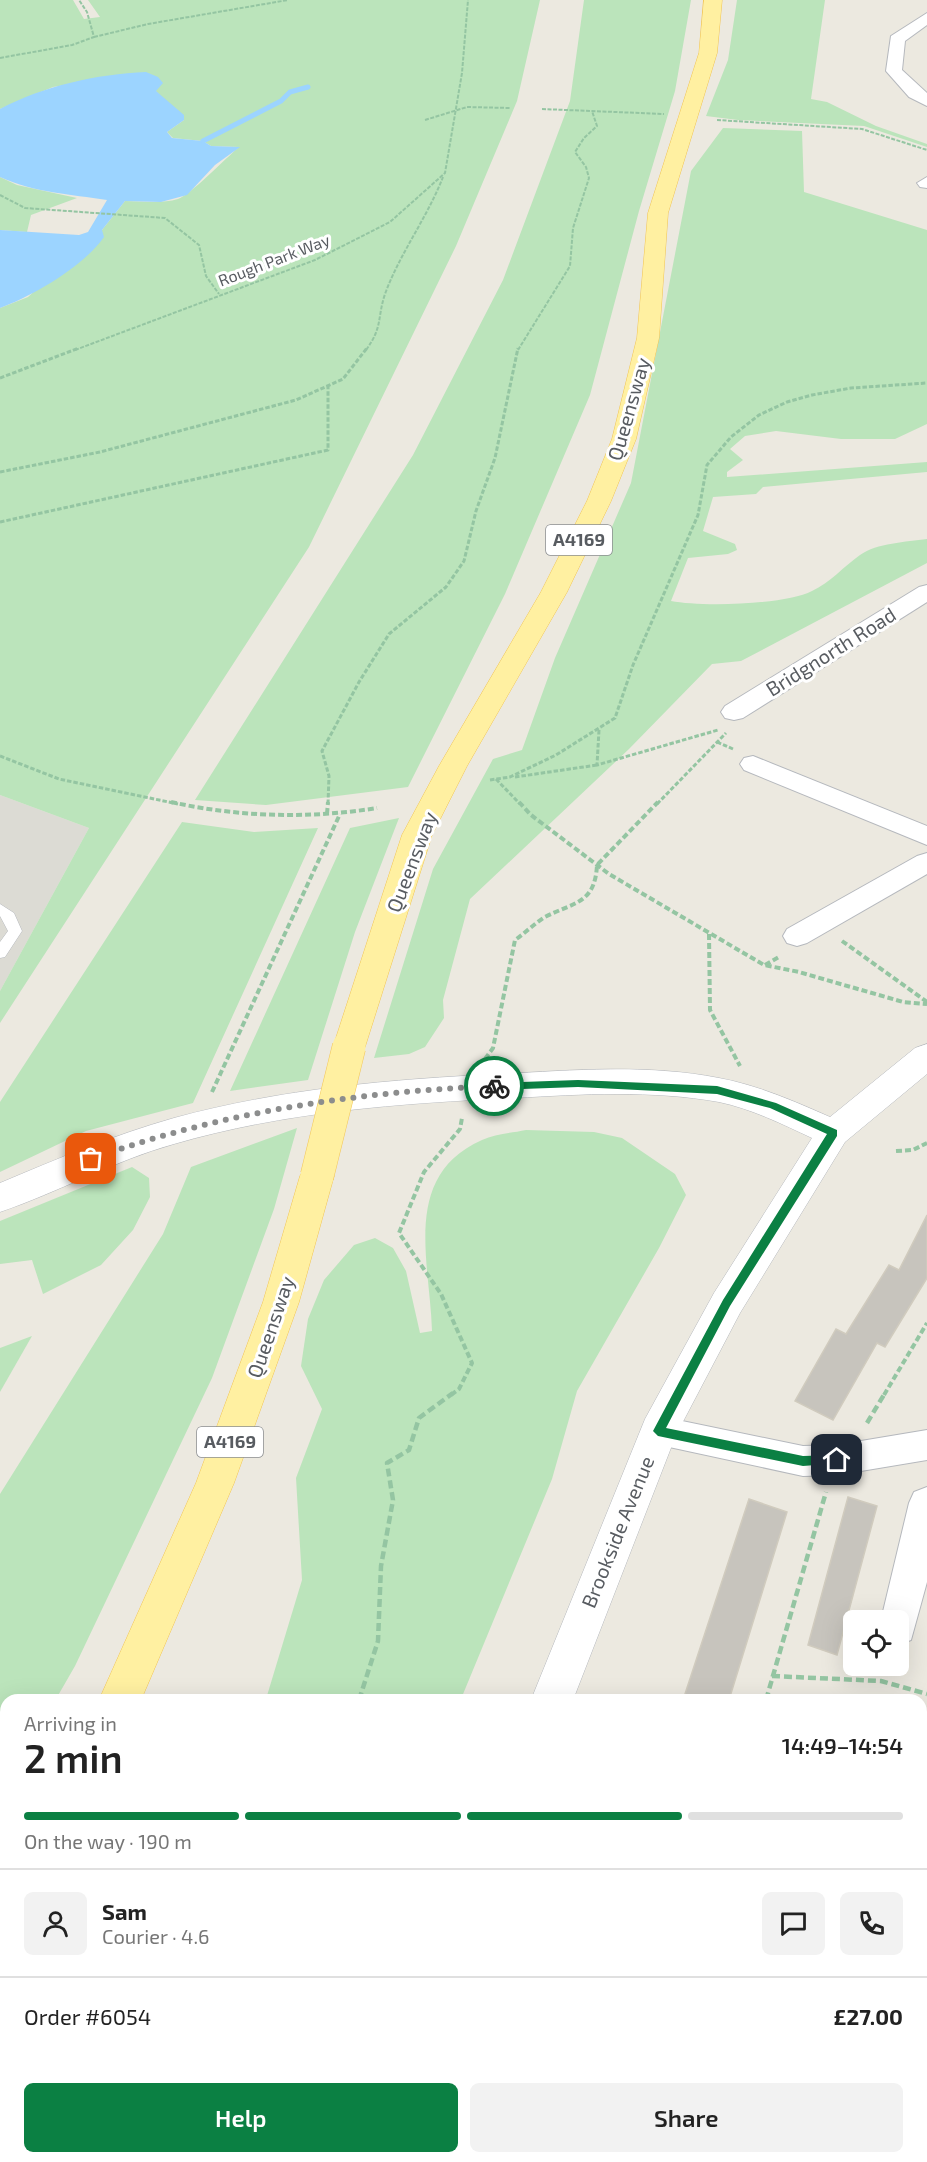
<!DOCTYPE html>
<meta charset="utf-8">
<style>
:root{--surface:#fff;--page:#f2f2f2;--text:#222;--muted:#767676;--line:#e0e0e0;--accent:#0b8043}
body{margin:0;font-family:"Exo 2",sans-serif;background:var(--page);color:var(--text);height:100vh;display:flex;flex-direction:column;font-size:22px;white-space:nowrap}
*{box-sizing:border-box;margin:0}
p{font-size:20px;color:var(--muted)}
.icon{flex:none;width:33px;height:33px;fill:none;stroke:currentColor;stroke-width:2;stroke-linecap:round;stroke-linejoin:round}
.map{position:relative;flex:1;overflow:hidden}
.panel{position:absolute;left:0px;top:1694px;width:927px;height:470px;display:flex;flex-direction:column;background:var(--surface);border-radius:18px 18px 0 0;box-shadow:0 6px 24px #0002}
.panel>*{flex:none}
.tools{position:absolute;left:843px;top:1610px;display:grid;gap:12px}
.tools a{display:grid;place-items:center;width:66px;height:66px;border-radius:9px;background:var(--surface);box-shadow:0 6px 24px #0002;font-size:30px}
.pin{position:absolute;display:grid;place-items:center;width:51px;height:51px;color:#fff;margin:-26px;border-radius:12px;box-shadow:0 3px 9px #0006}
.courier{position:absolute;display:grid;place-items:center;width:60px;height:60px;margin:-30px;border:4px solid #0b8043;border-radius:50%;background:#fff;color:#222;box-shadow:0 2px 8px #0007}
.headline em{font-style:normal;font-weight:600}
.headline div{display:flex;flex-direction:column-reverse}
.headline{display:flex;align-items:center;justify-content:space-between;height:102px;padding:0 24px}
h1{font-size:39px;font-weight:600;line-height:45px}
.bar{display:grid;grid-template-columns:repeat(4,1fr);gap:9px 6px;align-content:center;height:72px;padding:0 24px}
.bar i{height:8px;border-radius:4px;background:var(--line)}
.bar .current{background:var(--accent)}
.bar p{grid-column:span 4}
.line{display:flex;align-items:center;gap:15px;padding:0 24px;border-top:2px solid var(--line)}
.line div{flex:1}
.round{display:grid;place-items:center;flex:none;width:63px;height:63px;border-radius:9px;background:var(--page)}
.primary-button{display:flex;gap:12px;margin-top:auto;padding:12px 24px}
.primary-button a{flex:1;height:69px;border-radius:9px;background:var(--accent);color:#fff;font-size:24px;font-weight:600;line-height:69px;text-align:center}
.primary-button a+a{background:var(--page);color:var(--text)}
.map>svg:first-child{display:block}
.industrial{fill:#dcdbd4}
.green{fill:#bbe4bb}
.water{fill:#9cd4ff}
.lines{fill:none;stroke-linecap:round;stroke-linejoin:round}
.stream{stroke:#9cd4ff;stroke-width:5}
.building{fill:#c7c4bd;stroke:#d0cbbe;stroke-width:1.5}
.service-casing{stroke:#b5b8bd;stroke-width:1}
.minor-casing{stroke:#b5b8bd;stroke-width:2}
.tertiary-casing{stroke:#b5b8bd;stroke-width:1}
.primary-casing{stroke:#f2c553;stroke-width:1}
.path-far3{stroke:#94c5a2;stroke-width:2;stroke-dasharray:4 1.5;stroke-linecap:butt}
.path-far2{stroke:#94c5a2;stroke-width:3;stroke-dasharray:4.5 2;stroke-linecap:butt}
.path-far1{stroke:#94c5a2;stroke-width:4;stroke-dasharray:6 3;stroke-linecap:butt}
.path{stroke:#94c5a2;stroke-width:4.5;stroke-dasharray:8 4;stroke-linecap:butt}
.service{fill:#fff;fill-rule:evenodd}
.minor{fill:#fff;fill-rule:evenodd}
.tertiary{fill:#fff;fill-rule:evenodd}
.primary{fill:#fff0a1;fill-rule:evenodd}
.primary-bridge-casing{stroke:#f2c553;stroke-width:34;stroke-linecap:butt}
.primary-bridge{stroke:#fff0a1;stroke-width:33}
.route{fill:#0b8043}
.done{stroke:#8c8d8d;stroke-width:6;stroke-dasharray:0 10.8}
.labels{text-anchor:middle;stroke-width:6;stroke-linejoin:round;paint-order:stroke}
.far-street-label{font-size:16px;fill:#585c61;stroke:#fff}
.shield{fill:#fff;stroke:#8a8d90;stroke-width:1.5}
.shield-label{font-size:18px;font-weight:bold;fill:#585c61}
.street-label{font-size:20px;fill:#585c61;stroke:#fff}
</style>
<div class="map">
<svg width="927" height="2162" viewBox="0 0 927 2162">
<rect width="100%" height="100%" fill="#ece9e0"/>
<path class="industrial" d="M0,795L89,828L0,991Z"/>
<g class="green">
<path d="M0,0H73L84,19L100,17L88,0H540L517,101L456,246L309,547L0,1023V991L89,828L0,795V308L28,297L102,230L125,201C142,201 161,204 178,199C189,196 226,158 239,147L211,146L203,141L173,138L167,132L184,120L138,73L53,87L0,109Z"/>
<path d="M584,0H691L675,91L639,211L590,395L505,594L408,787L266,805L195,800L413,455L503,280L570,101Z"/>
<path d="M737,0H825L811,99L827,102L876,126L927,144V147L864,126L738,120L706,116L728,60Z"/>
<path d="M723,128L802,131L804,192L927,230V424L895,439H841L776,431L745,436L730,449L743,460L727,472V477L927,462V472L763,487L756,494L713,497L703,531L735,544L737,550L728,554L688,558L671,601C701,607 785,605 812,591C830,583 844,566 860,555C877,543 906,542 927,539V563L741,661L712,664L629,749L470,899L443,1000L444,1018L425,1047L409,1054L374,1058L433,869L493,759L522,750L555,658L631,483L691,171Z"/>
<path d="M0,177L17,185L77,198L31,215L27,232L0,230Z"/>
<path d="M399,818L355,932L308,1080L230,1091L350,828Z"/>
<path d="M182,822L254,832L318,828L193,1103L86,1131L0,1172V1102Z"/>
<path d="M297,1128L274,1209L212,1378L75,1666L56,1699L6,1700V1786L0,1797V1494L163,1234L191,1167Z"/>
<path d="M526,1130L594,1132L622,1138L675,1174L686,1195L659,1248L577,1391L552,1479L461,1699H266L302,1580L296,1478L322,1409L301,1366L308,1319L324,1280L354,1245L375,1238L393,1248L406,1271L420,1333L432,1331C430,1261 401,1176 482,1140C495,1134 512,1133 526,1130Z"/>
<path d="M132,1167L149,1178L150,1197L133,1230L101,1265L43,1294L32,1260L0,1264V1221Z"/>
<path d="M32,1336L0,1392V1348Z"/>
<path d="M927,1860V2162H664L660,2157H921V1861Z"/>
<path d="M6,2075V2157H290L288,2162H0V2086Z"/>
</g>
<path class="water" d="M146,72L158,77L163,83L156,91L184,115V120L167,132L172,138L203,141L211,146L240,147L215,165L187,195L161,202L125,201L102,230L104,237C84,266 33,296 0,308V230L79,235L88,232L107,200C70,194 35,193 0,177V109C43,86 97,74 146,72Z"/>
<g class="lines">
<path class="stream" d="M203,141L281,101L290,92L308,87"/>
</g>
<g class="building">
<path d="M927,1215V1278L885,1347L877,1343L833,1420L795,1401L836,1329L846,1334L889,1265L899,1270Z"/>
<path d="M848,1497L877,1506L837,1655L808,1645Z"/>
<path d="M749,1499L787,1512L729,1700H683Z"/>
</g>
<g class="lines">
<g class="service-casing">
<path id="service" d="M0,904L14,913L22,931L5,957L0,958V942L8,931L0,916Z"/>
</g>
<g class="minor-casing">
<g id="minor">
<path d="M927,13V25L905,41L902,70L927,93V106L909,97L886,71L891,36Z"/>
<path d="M927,177V188L920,187L917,183Z"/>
<path d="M927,585V602L743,718L734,720L725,718L721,712L725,706L919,587Z"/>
<path d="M753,756L927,826V845L744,770L740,764L744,758Z"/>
<path d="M927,853V874L807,943L797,946L787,943L783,936L787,929L917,856Z"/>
<path d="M658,1416L803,1446L837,1445L927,1430V1460L837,1475L803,1476L646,1442L641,1431L646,1420Z"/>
<path d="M927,1487V1582L911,1640L898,1645V1620H881L909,1503L914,1492Z"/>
</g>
</g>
<g class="tertiary-casing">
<g id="tertiary">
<path d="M927,1044V1074L845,1142L740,1313L676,1435L573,1700H531L645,1419L714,1293L812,1138C782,1124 752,1109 719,1102C652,1090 582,1094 515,1098C400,1103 284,1112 174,1144C113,1161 59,1192 0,1212V1183C57,1159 114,1135 174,1118C281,1089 391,1079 502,1074C573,1070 648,1064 719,1078C757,1085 794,1101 830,1117L915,1048Z"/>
<path d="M375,2157H423L421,2162H373Z"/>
</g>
</g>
<g class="primary-casing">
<g id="primary">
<path d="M704,0H722L717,53L668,213L659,338L636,439L611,501L567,592L467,766L432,835L365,1047L360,1055L349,1059L338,1055L333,1047L402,835L439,766L541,592L587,501L612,439L637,338L648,213L699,53Z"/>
<path d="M317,1163L329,1167L334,1176L299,1302L234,1483L141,1700H99L196,1483L263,1302L300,1176L305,1167Z"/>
<path d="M6,1881V1967L0,1970V1884Z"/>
</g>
</g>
<g class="path-far3">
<path d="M94,37L148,24L288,0"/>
<path d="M0,58L72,45L94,37L87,12L79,0"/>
<path d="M542,109L664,114"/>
<path d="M425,120L467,107L510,108"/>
<path d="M717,120L862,129L927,150"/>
<path d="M0,195L25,208L165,218L199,245L206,276L219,294"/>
<path d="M75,350L315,260L390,222L445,173L462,73L468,0"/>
<path d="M366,350C383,327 377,318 385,294C400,253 427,218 443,177"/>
<path d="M518,350L570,266L573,228L589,178L586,167L575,152L584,138L597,126L592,111"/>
</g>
<g class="path-far2">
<path d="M0,378L79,348"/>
<path d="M0,472L100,452L296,400L343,379L367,348"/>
<path d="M0,522L328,450V386"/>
<path d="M599,730L597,765L718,730"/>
<path d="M717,742L733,749"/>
<path d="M0,756L59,779L178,804"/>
<path d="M515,777L597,765"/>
<path d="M496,779L520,804"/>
<path d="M490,780L510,777L556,755L615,718L633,665L698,515L707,465L731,437L759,415L787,402L812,395L851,388L927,383"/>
<path d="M328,804L329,776L322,751L359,682L389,634L446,587L464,561L476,511L495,458L518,348"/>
<path d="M657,804L726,733"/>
</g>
<g class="path-far1">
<path d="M171,802C238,817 309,819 377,808"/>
<path d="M519,802L531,815L609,874L764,965L799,972L903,1002L927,1004"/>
<path d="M327,814L328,802"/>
<path d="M709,934L710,1010L740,1066"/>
<path d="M842,941L927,1002"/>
<path d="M765,965L779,957"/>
<path d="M485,1059L493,1048L515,940C525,933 534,924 545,917C574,902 595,904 597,865L658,802"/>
<path d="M212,1092L340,814"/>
<path d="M896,1151L913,1150L927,1143"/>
<path d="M451,1395L459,1389L472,1363L441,1294L399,1233L424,1172L460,1129L462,1118"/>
<path d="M884,1395L927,1323"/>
</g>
<g class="path">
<path d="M867,1423L885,1393"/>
<path d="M772,1676L881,1681L927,1694"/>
<path d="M359,1700L378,1641L381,1566L393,1500L387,1463L409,1450L419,1418L453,1393"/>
<path d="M766,1700L826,1492"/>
<path d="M588,2157L601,2162"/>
<path d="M106,2162L107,2157"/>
</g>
<use href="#service" class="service"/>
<use href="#minor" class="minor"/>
<use href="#tertiary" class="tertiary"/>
<use href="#primary" class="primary"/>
<g class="primary-bridge-casing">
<path id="primary-bridge" d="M317,1176L349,1047"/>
</g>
<use href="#primary-bridge" class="primary-bridge"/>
</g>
<path class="route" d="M578,1080L717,1086L776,1103L837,1130V1136L730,1306L666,1428L803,1456L837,1455L842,1460L841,1463L803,1466L658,1436L653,1431L723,1300L827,1134L770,1108L717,1094L578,1087L494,1090L489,1086L494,1083Z"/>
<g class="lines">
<path class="done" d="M91,1159C221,1112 357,1092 494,1086"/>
</g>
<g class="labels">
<g class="far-street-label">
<text transform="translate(274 260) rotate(-21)" y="6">Rough Park Way</text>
</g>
<g class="shield">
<rect x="546" y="525" width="66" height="30" rx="4.5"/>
<rect x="197" y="1427" width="66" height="30" rx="4.5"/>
</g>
<g class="shield-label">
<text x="579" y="546">A4169</text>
<text x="230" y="1448">A4169</text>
</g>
<g class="street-label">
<text transform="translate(629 409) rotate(-74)" y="7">Queensway</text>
<text transform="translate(831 652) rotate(-32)" y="7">Bridgnorth Road</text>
<text transform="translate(412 862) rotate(-69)" y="7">Queensway</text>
<text transform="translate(271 1327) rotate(-71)" y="7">Queensway</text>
<text transform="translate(618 1532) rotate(-68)" y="7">Brookside Avenue</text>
</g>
</g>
</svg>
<div class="tools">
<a><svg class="icon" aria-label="locate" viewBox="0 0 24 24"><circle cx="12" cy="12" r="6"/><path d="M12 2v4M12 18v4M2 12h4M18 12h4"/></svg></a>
</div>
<div class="pin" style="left:91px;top:1159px;background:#ea580c"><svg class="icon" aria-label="bag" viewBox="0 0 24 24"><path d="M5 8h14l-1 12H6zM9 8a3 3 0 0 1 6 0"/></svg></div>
<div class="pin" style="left:837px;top:1460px;background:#1f2937"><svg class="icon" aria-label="home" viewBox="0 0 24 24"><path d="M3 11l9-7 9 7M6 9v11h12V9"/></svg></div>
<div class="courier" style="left:494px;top:1086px"><svg class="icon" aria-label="bike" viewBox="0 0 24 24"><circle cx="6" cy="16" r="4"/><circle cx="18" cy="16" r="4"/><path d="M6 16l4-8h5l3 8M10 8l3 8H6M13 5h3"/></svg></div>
<section class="panel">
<div class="headline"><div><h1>2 min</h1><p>Arriving in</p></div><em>14:49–14:54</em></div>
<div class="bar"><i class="current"></i><i class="current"></i><i class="current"></i><i></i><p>On the way · 190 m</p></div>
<div class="line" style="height:108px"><a class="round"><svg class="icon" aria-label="person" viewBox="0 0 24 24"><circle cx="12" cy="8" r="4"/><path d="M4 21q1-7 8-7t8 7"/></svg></a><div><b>Sam</b><p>Courier · 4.6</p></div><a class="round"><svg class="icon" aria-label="chat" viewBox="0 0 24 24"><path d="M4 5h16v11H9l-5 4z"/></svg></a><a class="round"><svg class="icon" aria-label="phone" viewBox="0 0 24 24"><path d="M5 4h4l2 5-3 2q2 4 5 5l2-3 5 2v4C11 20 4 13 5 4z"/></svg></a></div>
<div class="line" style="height:78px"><div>Order #6054</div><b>£27.00</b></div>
<div class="primary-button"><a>Help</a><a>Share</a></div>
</section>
</div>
